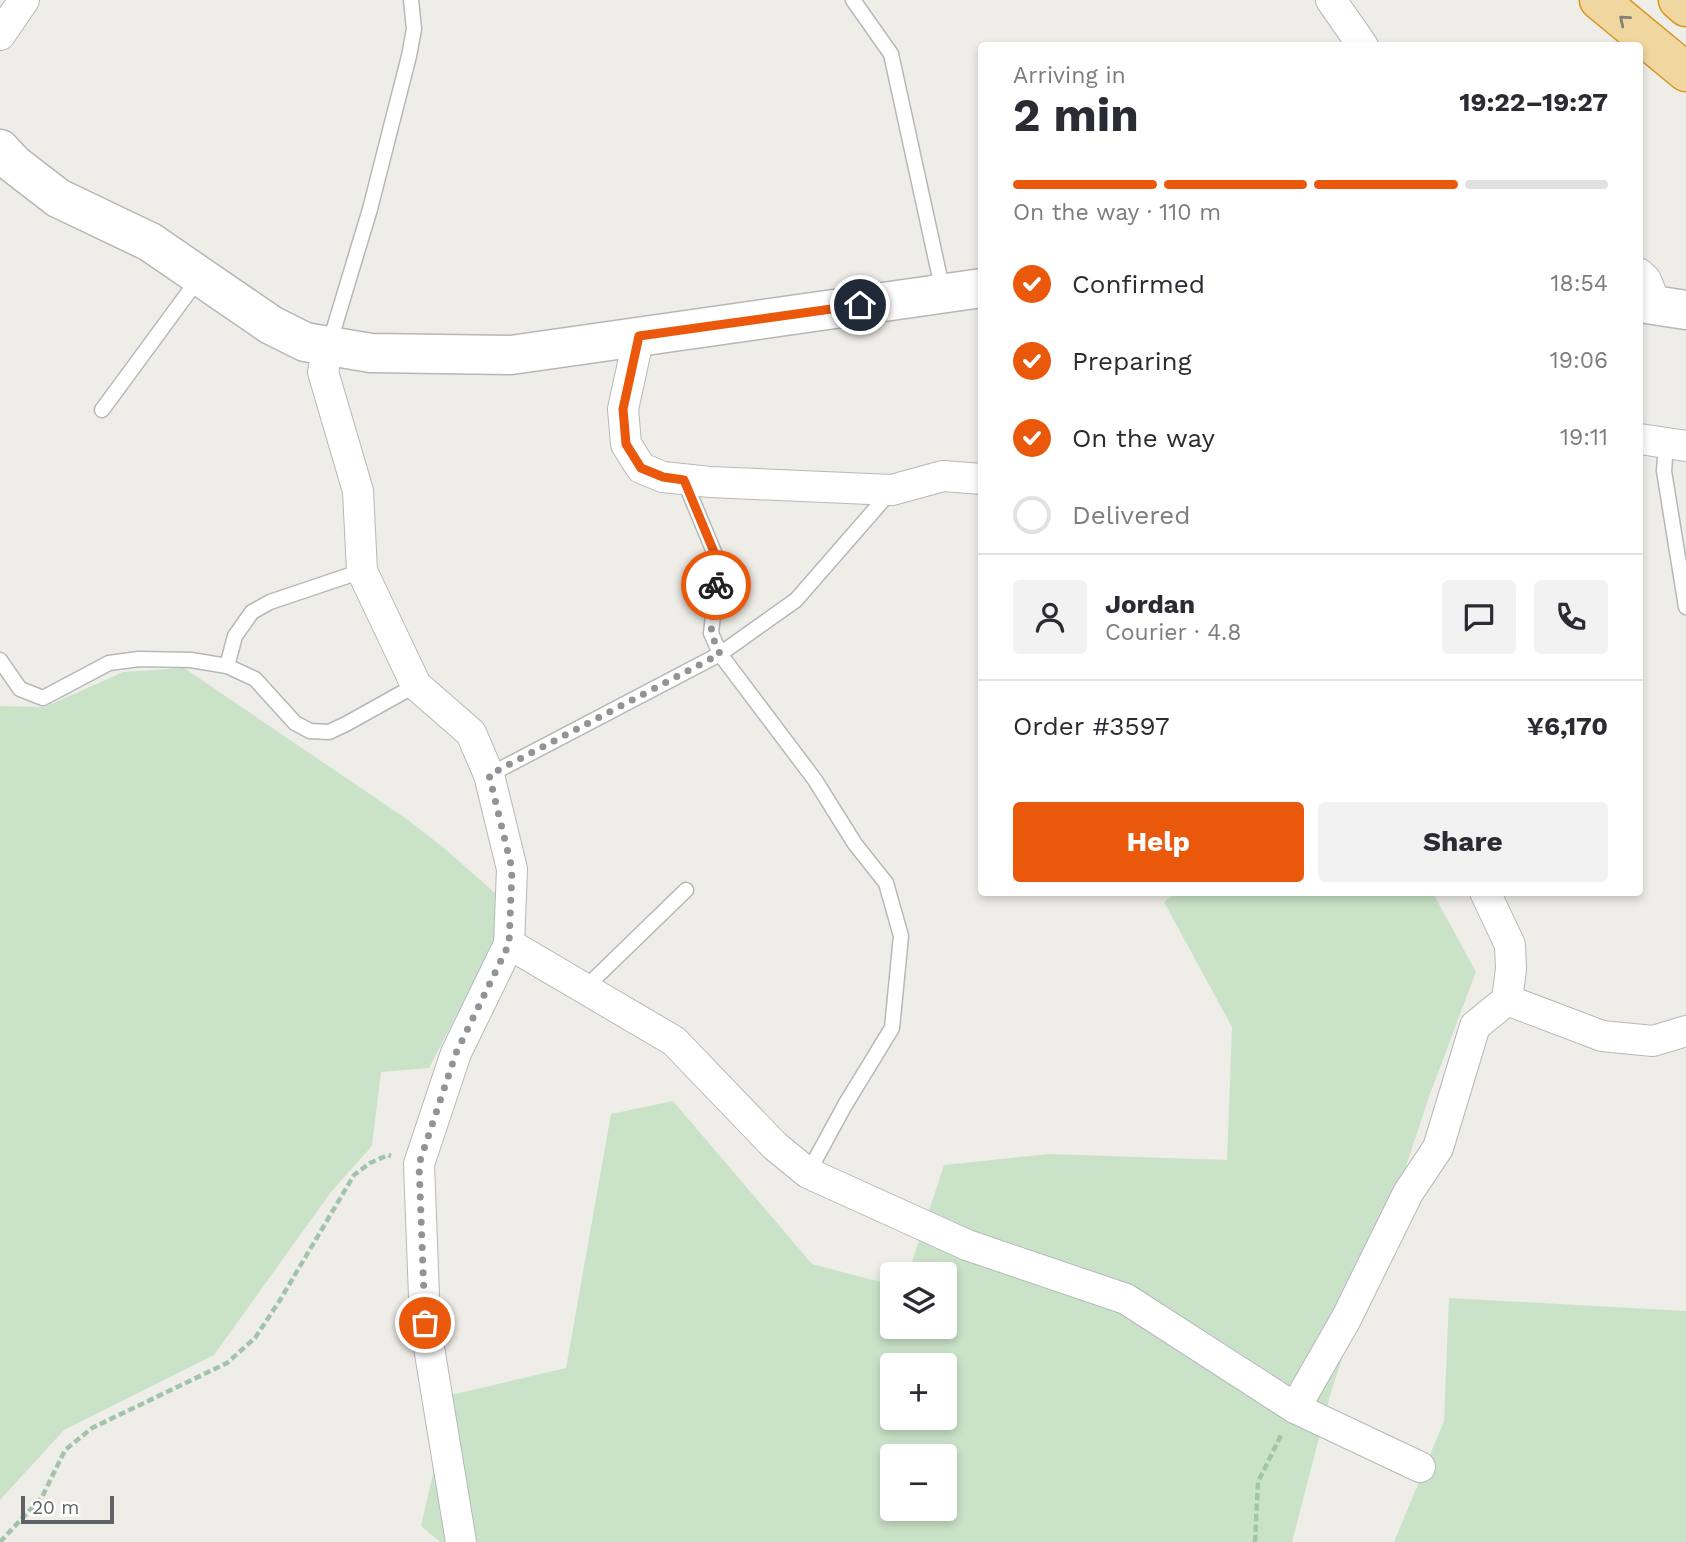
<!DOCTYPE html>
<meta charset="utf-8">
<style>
:root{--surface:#fff;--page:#f2f2f3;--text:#2b2b33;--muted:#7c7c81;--line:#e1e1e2;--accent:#ea580c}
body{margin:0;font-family:"Work Sans",sans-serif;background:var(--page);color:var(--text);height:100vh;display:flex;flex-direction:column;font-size:26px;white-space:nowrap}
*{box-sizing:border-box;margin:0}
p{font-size:23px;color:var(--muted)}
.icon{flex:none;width:38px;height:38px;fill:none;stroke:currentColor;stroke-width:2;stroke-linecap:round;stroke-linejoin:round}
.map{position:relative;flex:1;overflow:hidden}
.side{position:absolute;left:978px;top:42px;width:665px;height:854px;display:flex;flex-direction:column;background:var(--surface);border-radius:7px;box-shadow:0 4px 10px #0003}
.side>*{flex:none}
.fabs{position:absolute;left:880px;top:1262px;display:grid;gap:14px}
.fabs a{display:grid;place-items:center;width:77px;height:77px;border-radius:7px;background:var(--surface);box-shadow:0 4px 10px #0003;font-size:35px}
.scale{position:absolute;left:21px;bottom:18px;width:93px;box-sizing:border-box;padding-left:7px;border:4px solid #5f6366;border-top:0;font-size:19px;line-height:24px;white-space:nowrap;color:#5f6366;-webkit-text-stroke:5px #fff;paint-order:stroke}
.pin{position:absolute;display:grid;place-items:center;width:60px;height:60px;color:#fff;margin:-30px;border:4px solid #fff;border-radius:50%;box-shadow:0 2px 7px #0007}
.courier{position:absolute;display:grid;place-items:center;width:70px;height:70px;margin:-35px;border:5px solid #ea580c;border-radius:50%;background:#fff;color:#222;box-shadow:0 2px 9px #0007}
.headline em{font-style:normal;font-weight:700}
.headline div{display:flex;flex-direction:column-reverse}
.headline{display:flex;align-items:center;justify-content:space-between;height:119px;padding:0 35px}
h1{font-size:46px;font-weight:700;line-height:52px}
.bar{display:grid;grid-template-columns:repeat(4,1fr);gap:10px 7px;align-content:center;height:84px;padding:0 35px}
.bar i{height:9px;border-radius:5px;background:var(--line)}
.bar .current{background:var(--accent)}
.bar p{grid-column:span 4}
.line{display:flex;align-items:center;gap:18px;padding:0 35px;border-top:2px solid var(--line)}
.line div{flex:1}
.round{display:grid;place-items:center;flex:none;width:74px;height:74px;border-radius:7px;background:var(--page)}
ol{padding:0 35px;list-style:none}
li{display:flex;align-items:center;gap:21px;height:77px}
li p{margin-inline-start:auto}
li .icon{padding:7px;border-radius:50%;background:var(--accent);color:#fff;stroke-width:4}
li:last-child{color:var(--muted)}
li i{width:38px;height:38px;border:4px solid var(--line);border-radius:50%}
.primary-button{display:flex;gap:14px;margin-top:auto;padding:14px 35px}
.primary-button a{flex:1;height:80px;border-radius:7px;background:var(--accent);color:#fff;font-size:28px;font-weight:700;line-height:80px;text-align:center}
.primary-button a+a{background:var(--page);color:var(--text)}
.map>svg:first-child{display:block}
.green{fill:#cae3c8;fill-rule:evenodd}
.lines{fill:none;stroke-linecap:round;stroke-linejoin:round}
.lane-casing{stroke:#b5b8bb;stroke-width:17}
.street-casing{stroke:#b5b8bb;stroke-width:32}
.secondary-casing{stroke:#b4b7ba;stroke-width:41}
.highway-casing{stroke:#da931e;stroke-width:41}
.path{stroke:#a2c4aa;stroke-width:4.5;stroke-dasharray:7 3.5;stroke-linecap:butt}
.lane{stroke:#fff;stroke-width:14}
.street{stroke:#fff;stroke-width:30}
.secondary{stroke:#fff;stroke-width:38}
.highway{stroke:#f0d69f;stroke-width:38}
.oneway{stroke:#838074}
.done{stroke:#919394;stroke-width:7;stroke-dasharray:0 12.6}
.route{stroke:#ea580c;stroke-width:9}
</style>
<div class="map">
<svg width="1686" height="1542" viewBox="0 0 1686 1542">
<rect width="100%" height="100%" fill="#efede8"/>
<g class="green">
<path d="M184,668L408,820L444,848L512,908L429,1068L381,1072L372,1146L331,1192L214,1355L64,1430L0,1500V706L45,707L123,672Z"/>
<path d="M1177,892L1433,893L1476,972L1430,1094L1331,1392L1292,1542H440L421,1526L451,1395L566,1368L611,1114L673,1101L812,1264L892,1285V1326H945V1274H908L944,1165L1050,1154L1227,1160L1232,1027L1164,902ZM892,1365H945V1418H892ZM892,1456H945V1508H892Z"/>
<path d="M1449,1298L1686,1311V1542H1394L1444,1421Z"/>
</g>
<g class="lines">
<g class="lane-casing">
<g id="lane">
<path d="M853,0L891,54L943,292"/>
<path d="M329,345L370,209L409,56L414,29L411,0"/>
<path d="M102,410L199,278"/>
<path d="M1666,444L1664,471L1686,607"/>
<path d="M684,480L719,564L711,633L720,654L815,780L855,844L886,883L901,936L892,1028L845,1105L808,1173"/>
<path d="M0,660L20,689L43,698L109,663L139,659L191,660L227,666L255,679L295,723L310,731L329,732L346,724L416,685"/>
<path d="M227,666L235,636L252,612L270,602L362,571"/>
<path d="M489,775L720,654L796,600L891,491"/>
<path d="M585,988L686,890"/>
</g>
</g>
<g class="street-casing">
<g id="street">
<path d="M1331,0L1363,46"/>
<path d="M0,35L24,0"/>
<path d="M1640,274L1646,280L1656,305"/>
<path d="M639,336L623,409L626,444L641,468L663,477L710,482L892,490L943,476L982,479"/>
<path d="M328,346L323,372L358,491L362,571L416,685L471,733L489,775L512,869L509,944L456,1053L419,1164L425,1323L461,1542"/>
<path d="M1640,439L1686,446"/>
<path d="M509,944L674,1041L775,1146L808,1173L967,1245L1126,1299L1295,1408L1420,1467"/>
<path d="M1507,1000L1602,1036L1653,1041L1686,1031"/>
<path d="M1295,1408L1346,1319L1408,1193L1438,1148L1475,1026L1507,1000L1511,969L1510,945L1485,892"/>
</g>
</g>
<g class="secondary-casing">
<g id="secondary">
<path d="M0,149L14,164L58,198L150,242L271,325L305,342L371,353L511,355L982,288"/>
<path d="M1640,303L1686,310"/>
</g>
</g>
<g class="highway-casing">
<g id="highway">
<path d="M1599,0L1686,72"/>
<path d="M1678,0L1686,7"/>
</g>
</g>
<g class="path">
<path d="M0,1542L42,1497L65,1450L92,1428L227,1363L255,1338L280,1300L354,1175L370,1163L388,1155L391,1156"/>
<path d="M1255,1542L1258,1482L1282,1433"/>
</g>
<use href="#lane" class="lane"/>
<use href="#street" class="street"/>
<use href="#secondary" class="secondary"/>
<use href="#highway" class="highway"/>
</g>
<defs><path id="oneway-chevron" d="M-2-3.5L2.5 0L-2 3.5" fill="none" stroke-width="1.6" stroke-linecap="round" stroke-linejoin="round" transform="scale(1.75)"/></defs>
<use class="oneway" href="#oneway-chevron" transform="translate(1624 20) rotate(-140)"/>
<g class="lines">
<path class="done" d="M425,1323L419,1164L456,1053L509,944L512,869L489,775L720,654L711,633L716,585"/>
<path class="route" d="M716,585L719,564L684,480L663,477L641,468L626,444L623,409L639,336L860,305"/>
</g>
</svg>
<div class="fabs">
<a><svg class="icon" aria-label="layers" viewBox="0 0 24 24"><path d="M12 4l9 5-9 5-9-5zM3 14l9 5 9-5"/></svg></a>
<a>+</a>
<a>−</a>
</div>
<div class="scale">20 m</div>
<div class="pin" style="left:425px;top:1323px;background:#ea580c"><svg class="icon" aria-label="bag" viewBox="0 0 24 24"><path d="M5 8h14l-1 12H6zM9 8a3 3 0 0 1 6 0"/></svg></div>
<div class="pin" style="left:860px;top:305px;background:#1f2937"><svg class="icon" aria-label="home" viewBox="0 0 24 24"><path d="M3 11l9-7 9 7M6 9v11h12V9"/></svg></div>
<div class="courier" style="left:716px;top:585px"><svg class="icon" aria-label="bike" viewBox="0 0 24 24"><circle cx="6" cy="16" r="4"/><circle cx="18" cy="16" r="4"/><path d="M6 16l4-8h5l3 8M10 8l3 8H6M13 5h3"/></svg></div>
<section class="side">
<div class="headline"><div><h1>2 min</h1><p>Arriving in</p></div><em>19:22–19:27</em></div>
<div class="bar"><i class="current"></i><i class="current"></i><i class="current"></i><i></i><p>On the way · 110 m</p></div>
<ol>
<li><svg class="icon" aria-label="check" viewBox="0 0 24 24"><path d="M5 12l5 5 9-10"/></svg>Confirmed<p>18:54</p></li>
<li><svg class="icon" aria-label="check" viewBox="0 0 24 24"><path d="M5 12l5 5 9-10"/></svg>Preparing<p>19:06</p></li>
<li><svg class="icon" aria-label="check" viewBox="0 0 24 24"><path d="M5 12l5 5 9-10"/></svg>On the way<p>19:11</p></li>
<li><i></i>Delivered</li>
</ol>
<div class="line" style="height:126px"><a class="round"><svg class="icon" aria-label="person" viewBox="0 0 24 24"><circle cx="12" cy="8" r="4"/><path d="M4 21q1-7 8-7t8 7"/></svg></a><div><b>Jordan</b><p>Courier · 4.8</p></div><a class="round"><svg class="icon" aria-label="chat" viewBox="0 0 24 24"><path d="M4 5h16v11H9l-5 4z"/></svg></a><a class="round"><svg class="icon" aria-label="phone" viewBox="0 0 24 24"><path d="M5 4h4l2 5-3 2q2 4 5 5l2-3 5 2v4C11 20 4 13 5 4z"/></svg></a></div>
<div class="line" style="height:91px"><div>Order #3597</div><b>¥6,170</b></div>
<div class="primary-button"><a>Help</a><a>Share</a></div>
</section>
</div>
